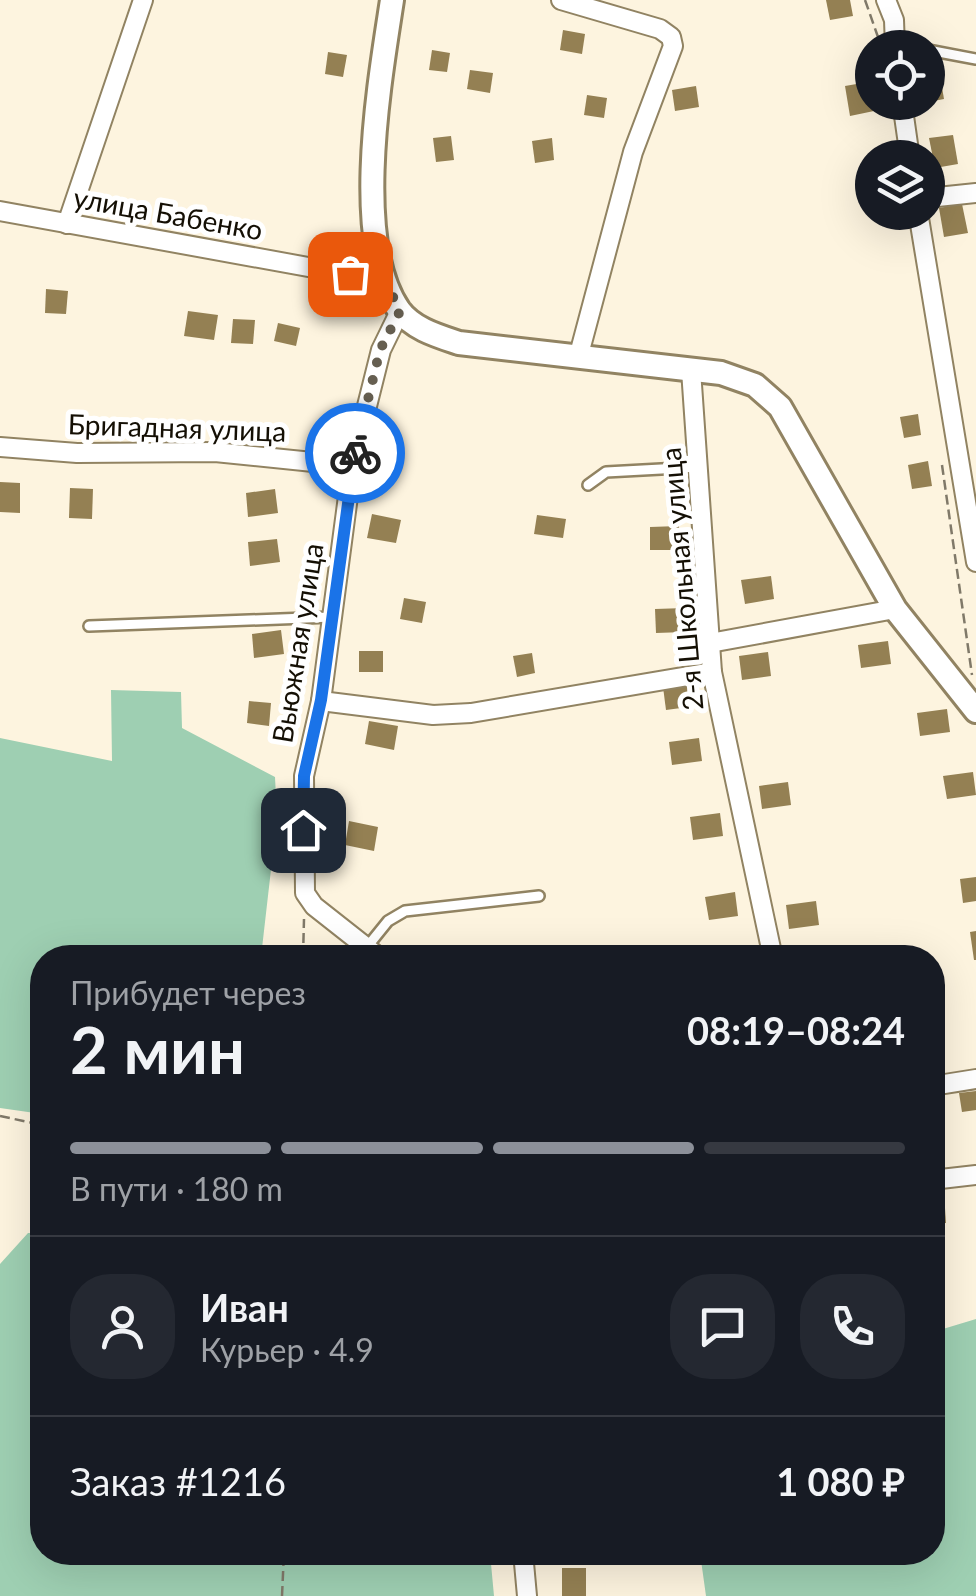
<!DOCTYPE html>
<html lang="ru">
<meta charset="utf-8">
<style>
:root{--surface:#171b24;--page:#242831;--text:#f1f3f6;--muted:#9ea1a6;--line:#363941;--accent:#8c9099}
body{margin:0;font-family:Lato,sans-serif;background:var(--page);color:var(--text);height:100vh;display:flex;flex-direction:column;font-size:38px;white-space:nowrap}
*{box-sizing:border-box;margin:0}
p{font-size:32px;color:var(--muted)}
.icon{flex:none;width:55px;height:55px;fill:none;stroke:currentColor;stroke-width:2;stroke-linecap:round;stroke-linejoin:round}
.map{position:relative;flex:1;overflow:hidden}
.panel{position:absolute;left:30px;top:945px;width:915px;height:620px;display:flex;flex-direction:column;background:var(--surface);border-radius:40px;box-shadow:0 10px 40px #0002}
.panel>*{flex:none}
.controls{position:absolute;left:855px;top:30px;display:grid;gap:20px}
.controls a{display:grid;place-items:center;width:90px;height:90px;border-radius:50%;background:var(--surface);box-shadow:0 10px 40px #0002;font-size:50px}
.pin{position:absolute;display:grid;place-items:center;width:85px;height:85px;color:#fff;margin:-42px;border-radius:20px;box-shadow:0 5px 15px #0006}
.courier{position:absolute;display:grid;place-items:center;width:100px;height:100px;margin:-50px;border:8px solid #1a73e8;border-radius:50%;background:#fff;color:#222;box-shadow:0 2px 12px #0007}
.headline em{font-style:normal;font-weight:700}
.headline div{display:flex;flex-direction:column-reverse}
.headline{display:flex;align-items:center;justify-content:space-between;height:170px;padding:0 40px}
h1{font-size:65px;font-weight:700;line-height:75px}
.bar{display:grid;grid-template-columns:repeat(4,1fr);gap:15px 10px;align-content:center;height:120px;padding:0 40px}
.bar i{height:12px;border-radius:8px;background:var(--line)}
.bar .on{background:var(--accent)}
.bar p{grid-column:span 4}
.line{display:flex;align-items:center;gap:25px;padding:0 40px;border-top:2px solid var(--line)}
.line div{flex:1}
.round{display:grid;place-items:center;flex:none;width:105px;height:105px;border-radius:40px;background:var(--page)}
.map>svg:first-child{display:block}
.green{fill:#9ecfb2}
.building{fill:#948053}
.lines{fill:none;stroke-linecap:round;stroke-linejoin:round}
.service-casing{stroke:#918362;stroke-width:14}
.minor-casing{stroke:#918362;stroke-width:22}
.tertiary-casing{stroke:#918362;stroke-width:28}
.path{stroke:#807969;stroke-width:2.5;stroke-dasharray:10 5;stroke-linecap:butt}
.service{stroke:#fff;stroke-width:9}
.minor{stroke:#fff;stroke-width:18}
.tertiary{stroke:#fff;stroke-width:22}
.done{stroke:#665f51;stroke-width:10;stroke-dasharray:0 18}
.route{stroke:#1a73e8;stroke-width:12}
.labels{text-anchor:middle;stroke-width:10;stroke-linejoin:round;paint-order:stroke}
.street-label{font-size:28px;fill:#140f04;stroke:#fff}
</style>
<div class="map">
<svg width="976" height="1596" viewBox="0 0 976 1596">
<rect width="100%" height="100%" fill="#fdf4df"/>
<g class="green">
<path d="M111,690L181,692L182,728L275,777L277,817L261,957L42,958V1114L0,1108V738L112,761Z"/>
<path d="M28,1233H42V1552L490,1553L494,1596H0V1264Z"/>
<path d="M976,1319V1596H706L700,1553L932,1552L933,1332Z"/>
</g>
<g class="building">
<path d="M826,0H850L853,16L830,20Z"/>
<path d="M563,30L585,34L582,54L560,50Z"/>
<path d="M432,50L450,53L447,72L429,70Z"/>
<path d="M328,52L347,55L343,77L325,74Z"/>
<path d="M470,70L493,73L490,93L467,89Z"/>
<path d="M939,70L944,99L928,102V71Z"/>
<path d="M868,82L874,111L850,116L845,86Z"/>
<path d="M696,86L699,107L675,111L672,90Z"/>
<path d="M587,95L607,98L604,118L584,115Z"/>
<path d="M953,135L958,164L935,168L929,138Z"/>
<path d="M451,136L454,160L436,162L433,138Z"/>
<path d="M552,138L554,160L535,163L532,141Z"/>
<path d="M872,175V205L863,207L857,177Z"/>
<path d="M962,204L968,233L944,237L939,208Z"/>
<path d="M46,289L68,291L66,314L45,313Z"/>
<path d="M188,311L218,315L214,340L184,336Z"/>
<path d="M233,319L255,320L253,344L231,343Z"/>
<path d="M278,323L300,328L296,346L274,341Z"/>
<path d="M918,414L921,435L904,438L900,417Z"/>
<path d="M928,461L932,486L912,489L908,465Z"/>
<path d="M0,482L20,483V513L0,512Z"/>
<path d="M70,488L93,489L92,519L69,518Z"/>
<path d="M275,489L278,513L248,517L246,493Z"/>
<path d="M372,514L401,520L396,543L367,538Z"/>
<path d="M537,515L566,519L563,538L534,534Z"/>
<path d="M679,526L680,550H650V527Z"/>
<path d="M277,539L280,562L250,566L248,542Z"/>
<path d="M771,576L774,599L745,604L741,580Z"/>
<path d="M404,598L426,602L422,623L400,619Z"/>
<path d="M685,608V632L656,633L655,609Z"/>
<path d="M281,630L284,654L254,658L252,634Z"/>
<path d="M888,641L891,664L861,668L858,645Z"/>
<rect x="359" y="651" width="24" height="21"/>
<path d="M768,652L771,676L742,680L739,656Z"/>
<path d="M532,653L535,673L517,677L513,656Z"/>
<path d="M693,683L696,706L666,710L663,687Z"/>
<path d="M249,701L271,703L269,726L247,723Z"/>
<path d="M947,709L950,732L920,736L917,713Z"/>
<path d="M369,721L398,726L394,750L365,744Z"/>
<path d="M699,738L702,761L672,765L669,742Z"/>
<path d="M973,772L976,795L947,799L943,776Z"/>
<path d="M788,782L791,805L762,809L759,786Z"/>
<path d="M720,813L723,836L693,840L690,817Z"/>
<path d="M349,821L378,827L374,851L345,845Z"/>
<path d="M976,877V901L963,903L960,879Z"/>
<path d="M735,892L738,916L709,920L705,897Z"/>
<path d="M816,901L819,925L789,929L786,905Z"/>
<path d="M976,931V960H974L970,932Z"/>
<path d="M823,946L825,958H795L794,950Z"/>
<path d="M976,1091V1110L962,1112L959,1093Z"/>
<path d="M944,1193L946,1223L932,1224V1194Z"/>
<rect x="562" y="1568" width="24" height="28"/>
</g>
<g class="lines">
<g class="service-casing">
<g id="service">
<path d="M895,45L911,48"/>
<path d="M928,50L976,59"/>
<path d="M588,485L606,472L698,467"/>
<path d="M89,626L332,617"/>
<path d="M367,947L388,921L405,911L539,896"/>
</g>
</g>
<g class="minor-casing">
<g id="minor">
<path d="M561,0L660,29L671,37L673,46L633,152L578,358"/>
<path d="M886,0L894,20L895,48"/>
<path d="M902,102L910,158"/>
<path d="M928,198L976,193"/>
<path d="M0,211L385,281"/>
<path d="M918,212L976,562"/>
<path d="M67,224L143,0"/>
<path d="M691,370L712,672L773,958"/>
<path d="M0,447L77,453L215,452L352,466"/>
<path d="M710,643L895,609"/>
<path d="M321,701L433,715L471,713L712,672"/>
<path d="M380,958L314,906L305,893L304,776L321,701L352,466L381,350L400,311"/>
<path d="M932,1086L976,1079"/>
<path d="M932,1180L976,1175"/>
<path d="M523,1552L527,1596"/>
</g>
</g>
<g class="tertiary-casing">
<path id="tertiary" d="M392,0C380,79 351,241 399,310C413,329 438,336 459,343L721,373L755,385L780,407L895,609L976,711"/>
</g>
<g class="path">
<path d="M865,0L878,37"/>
<path d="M942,465L972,675"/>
<path d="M303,958L304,919"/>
<path d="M0,1116L42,1125"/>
<path d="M282,1596L284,1552"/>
</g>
<use href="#service" class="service"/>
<use href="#minor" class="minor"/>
<use href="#tertiary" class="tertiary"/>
</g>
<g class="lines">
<path class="done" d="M350,274L385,281L400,311L380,350L355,453"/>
<path class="route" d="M303,830L304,776L321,700L355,453"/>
</g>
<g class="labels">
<g class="street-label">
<text transform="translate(168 214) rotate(10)" y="10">улица Бабенко</text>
<text transform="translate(177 428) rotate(2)" y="10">Бригадная улица</text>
<text transform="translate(682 579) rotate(-95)" y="10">2-я Школьная улица</text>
<text transform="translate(298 643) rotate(-81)" y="10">Вьюжная улица</text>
</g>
</g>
</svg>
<div class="controls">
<a><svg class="icon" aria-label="locate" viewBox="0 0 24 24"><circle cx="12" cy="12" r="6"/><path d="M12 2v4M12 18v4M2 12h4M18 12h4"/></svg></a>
<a><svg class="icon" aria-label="layers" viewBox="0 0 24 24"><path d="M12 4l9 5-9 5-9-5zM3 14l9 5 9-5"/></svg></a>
</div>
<div class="pin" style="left:350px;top:274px;background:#ea580c"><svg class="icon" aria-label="bag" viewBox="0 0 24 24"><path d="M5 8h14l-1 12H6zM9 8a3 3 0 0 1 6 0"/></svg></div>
<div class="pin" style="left:303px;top:830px;background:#1f2937"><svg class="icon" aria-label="home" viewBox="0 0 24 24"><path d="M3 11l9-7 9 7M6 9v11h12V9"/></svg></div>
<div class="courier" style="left:355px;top:453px"><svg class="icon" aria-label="bike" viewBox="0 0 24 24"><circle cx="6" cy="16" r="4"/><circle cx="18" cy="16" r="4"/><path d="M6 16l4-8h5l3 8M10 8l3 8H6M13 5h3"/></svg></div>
<section class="panel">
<div class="headline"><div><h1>2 мин</h1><p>Прибудет через</p></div><em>08:19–08:24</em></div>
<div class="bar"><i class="on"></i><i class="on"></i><i class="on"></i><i></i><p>В пути · 180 m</p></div>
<div class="line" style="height:180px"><a class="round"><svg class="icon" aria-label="person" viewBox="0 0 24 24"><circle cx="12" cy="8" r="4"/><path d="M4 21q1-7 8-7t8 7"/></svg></a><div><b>Иван</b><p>Курьер · 4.9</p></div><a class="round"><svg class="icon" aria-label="chat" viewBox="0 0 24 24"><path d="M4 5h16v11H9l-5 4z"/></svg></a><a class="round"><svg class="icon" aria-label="phone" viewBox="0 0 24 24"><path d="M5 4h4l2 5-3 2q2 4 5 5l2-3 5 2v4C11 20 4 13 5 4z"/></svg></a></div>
<div class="line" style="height:130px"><div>Заказ #1216</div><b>1 080 ₽</b></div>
</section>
</div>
